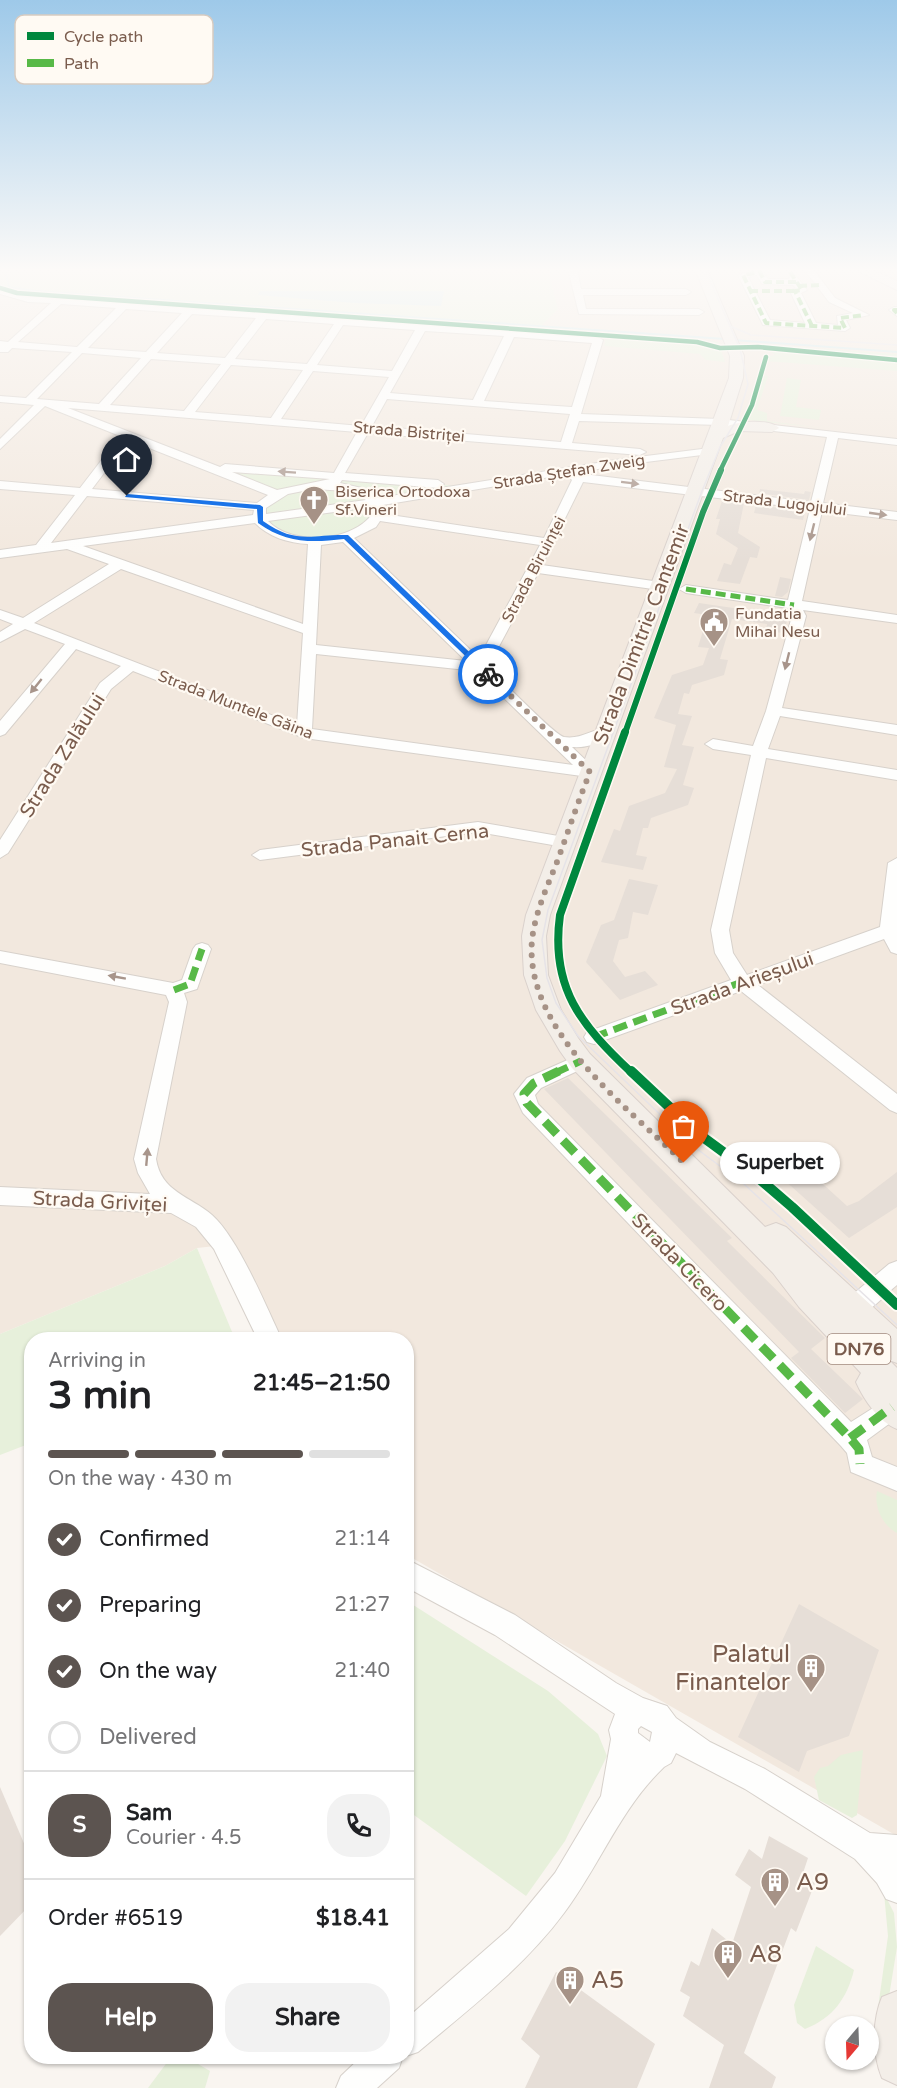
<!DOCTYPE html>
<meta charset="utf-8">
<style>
:root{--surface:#fff;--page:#f2f2f2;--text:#202124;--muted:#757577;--line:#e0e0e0;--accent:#5c5450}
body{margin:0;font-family:"Varela Round",sans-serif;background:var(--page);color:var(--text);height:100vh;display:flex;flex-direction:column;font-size:22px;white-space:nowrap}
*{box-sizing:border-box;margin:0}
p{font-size:20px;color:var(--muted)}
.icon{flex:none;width:33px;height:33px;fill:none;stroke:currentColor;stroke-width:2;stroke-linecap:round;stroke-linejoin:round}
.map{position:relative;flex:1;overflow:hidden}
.sheet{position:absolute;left:24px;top:1332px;width:390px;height:732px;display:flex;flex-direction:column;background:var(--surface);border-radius:24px;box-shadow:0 2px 4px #0004}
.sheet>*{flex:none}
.needle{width:39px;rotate:199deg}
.tools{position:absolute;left:825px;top:2016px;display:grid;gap:12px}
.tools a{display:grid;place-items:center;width:54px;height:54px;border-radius:50%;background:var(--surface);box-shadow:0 2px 4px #0004;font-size:30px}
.pin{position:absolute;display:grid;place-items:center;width:51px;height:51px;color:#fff;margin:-62px -26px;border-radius:50% 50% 50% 0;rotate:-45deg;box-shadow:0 0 6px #0007}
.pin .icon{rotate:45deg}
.courier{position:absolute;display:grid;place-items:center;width:60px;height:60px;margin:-30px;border:4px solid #1a73e8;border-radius:50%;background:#fff;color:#222;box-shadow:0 2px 8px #0007}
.bubble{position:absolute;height:42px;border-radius:21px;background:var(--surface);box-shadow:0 2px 4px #0004;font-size:20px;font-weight:700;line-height:42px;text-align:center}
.head em{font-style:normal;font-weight:700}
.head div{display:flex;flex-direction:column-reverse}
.head{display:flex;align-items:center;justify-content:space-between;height:102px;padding:0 24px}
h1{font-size:39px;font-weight:700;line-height:45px}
.bar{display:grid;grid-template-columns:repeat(4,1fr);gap:9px 6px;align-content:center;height:72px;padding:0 24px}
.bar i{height:8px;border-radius:4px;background:var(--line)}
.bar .active{background:var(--accent)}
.bar p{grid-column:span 4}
.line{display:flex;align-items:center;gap:15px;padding:0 24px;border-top:2px solid var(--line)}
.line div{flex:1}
.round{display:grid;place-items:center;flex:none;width:63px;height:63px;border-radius:24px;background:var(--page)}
ol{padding:0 24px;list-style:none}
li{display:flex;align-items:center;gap:18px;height:66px}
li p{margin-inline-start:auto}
li .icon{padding:6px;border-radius:50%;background:var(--accent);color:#fff;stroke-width:4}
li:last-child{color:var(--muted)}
li i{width:33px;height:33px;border:3px solid var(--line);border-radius:50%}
.primary-button{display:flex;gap:12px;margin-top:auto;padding:12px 24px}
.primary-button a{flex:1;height:69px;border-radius:24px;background:var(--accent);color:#fff;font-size:24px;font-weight:700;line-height:69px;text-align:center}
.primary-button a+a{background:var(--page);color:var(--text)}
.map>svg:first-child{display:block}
.residential{fill:#f2e8de}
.green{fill:#e7f0db}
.water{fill:#d0e8ea}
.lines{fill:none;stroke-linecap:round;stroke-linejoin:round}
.stream{stroke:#d0e8ea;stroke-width:2}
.building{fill:#e6ded7}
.minor-casing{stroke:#d7d1cb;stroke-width:2}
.major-casing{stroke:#dad1cc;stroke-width:2}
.minor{fill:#fefefd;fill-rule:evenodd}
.major{fill:#f3eee8;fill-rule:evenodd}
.tram{stroke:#e6e3e7;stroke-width:1.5}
.quiet-far3{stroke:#58b947;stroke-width:4;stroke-dasharray:8 4;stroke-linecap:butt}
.quiet-far2{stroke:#58b947;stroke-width:5;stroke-dasharray:10 5;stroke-linecap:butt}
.quiet-far1{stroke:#58b947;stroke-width:7;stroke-dasharray:14 7;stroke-linecap:butt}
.quiet{stroke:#58b947;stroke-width:9;stroke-dasharray:17 9;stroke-linecap:butt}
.cycleway-far3-casing{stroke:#fffaf3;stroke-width:7}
.cycleway-far2-casing{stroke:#fffaf3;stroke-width:8}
.cycleway-far1-casing{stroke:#fffaf3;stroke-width:11}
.cycleway-casing{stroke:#fffaf3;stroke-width:14}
.cycleway-far3{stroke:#00873e;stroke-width:4.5}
.cycleway-far2{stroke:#00873e;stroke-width:6}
.cycleway-far1{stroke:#00873e;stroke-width:8}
.cycleway{stroke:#00873e;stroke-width:10}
.oneway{fill:#a8958b}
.route{fill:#1a73e8}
.done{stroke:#a69286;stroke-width:6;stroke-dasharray:0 10.8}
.labels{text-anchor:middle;stroke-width:4.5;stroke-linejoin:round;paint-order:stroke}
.far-street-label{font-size:16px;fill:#7a5c4d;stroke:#fffaf3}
.far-poi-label{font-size:16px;fill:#7a5c4d;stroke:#fffaf3;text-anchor:start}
.shield{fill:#fffaf3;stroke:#a28b7f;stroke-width:1.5}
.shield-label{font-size:18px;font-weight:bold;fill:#7a5c4d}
.street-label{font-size:20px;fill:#7a5c4d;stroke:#fffaf3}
.near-poi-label{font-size:24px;fill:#7a5c4d;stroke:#fffaf3;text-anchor:start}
.key{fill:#fffaf3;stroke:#d7cbc1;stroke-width:1.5}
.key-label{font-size:16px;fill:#7a5c4d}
</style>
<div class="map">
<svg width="897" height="2088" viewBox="0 0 897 2088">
<rect width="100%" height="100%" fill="#f9f5f0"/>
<path class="residential" d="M0,269H897V1836L414,1559L406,1550V1340L281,1339L234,1244L197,1248L165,1266L0,1334Z"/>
<g class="green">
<path d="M0,269H366L549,274L558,309L541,326L36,298L0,288Z"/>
<path d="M607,333L718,342L725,362L706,360L700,354L604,346Z"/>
<path d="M770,345L897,354V371L765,361L766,357L775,355L770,350Z"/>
<path d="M763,375L768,376L757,410L767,413V421L822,428L749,420Z"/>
<path d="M787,378L801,380L796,407L821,410L819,420L780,416Z"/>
<path d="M202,466L471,487L372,497L379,513L357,533L315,540L278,534L258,513L276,494Z"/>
<path d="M197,1248L235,1339L32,1340L31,1443L0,1455V1334L165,1266Z"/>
<path d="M877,1491L897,1500V1533C882,1525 874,1507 877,1491Z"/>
<path d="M407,1601L548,1691L598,1734L607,1756L565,1841L526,1896L407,1810Z"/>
<path d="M863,1750L857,1815L852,1818L819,1800L814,1777L820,1768L828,1766L841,1755Z"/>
<path d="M884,1893L894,1913L897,1947L881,2046L877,2015L888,1936Z"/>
<path d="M816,1946L854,1970C847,1998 833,2018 805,2029L797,2023L794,2005Z"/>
<path d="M171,2057H186L210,2071L205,2088H148Z"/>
</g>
<path class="water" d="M260,291H444L441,306L355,303L258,295Z"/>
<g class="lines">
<g class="stream">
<path d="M5,269L9,287L34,291L725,339"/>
<path d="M733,340L897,352"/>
</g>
</g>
<g class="building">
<path d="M760,489L804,494L805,491L811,492L809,500L759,493Z"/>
<path d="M722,501L744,503L738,533L760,547L757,558L750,557L740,584L717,581L724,563L731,565L738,548L716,534L720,519H716Z"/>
<path d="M756,505L805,511L803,520L754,513Z"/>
<path d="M780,577L791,579L788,592L782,597L775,596Z"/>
<path d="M699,603L788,616L784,633L766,631L767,624L732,619L720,659L728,660L724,675L692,685L689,694L684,693L678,714L692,716L682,745L694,747L683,785L694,788L688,805L651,818L648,828H643L636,855L647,857L643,870L601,862L614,829L620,831L629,806L665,793L677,769L664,767L676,725L654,718L672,675L703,665L709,648L698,647L708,615L694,613Z"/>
<path d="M629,879L658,885L648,915L633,912L628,938L619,940L613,961L625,977L645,971L658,985L620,1000L586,962L601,925L614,920Z"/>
<path d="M568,1078L732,1238L727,1241L825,1338L811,1349L863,1399L845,1413L791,1358L799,1352L544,1089Z"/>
<path d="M792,1156L847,1206L859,1201L897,1172V1207L849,1238L772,1169Z"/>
<path d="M799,1604L879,1650L849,1736L807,1751L799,1772L738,1737Z"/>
<path d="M0,1787L32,1862V1903L0,1936Z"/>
<path d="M769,1836L808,1858L802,1876L815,1883L796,1932L791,1928L744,2053L776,2077L772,2088H709L724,2045L683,2016L690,1997L680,1991L691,1961L699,1966L712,1928L732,1944L751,1887L735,1875L749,1849L762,1859Z"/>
<path d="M556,1972L655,2044L637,2088H525L540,2056L521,2039Z"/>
</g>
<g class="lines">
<g class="minor-casing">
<g id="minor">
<path d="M568,269H577L581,289H686L691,292L686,295H583L586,309H699L704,312L699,315L579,314Z"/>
<path d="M760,269L768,279H789L790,276H796L807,290L801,293L816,323L838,325L837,316L853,313L829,302L804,269H813L835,298L869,315L846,320L850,328L845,331L763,325L738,275ZM757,275L762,284L793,285L796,288L790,291L805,323L770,320L748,277Z"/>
<path d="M0,288L29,296L598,337L603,340L581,414L720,419L897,439V445L838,438L823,503L897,512V520L822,511L802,601L897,615V623L803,610L806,616L782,708L897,725V735L780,716L768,749L897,770V780L766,758L729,930L733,953L747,975L880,927L888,863L897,858V954L891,952L884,939L758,985L897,1094V1113L890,1110L741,991L594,1044L587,1042L584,1037L587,1032L731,980L715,953L711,930L751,755L713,749L705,744L713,739L753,746L766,711L792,616L788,608L686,593L679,589L686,585L788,600L810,509L583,482L542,565L660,582L667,586L660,590L538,573L488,667C500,678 554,735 564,737C583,740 595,726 609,730L612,733C602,744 586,748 572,747L595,769L597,772L595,775L589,777L304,738L133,671L111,689L8,853L0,858V840L100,683L121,666L76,649L5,734L0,736V721L65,644L25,629L0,642V632L13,624L0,619V610L23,618L109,564L67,549L0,558V550L36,545L75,495L0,489V481L80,488L120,436L45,406L0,449V439L34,405L0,402V396L26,398L72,352L12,348L8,352H0V341L8,342L51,303L28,302L0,294ZM61,304L116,308L77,347L18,342ZM126,309L182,313L146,352L88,348ZM192,314L256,318L225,358L157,353ZM266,319L334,324L307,364L235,359ZM343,325L415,330L392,371L317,365ZM425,331L504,336L473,400L390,393ZM514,337L592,343L572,407L484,401ZM82,353L141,358L99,404L37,399ZM151,359L221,364L184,411L110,405ZM231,365L303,370L271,418L195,412ZM313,371L389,377L361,426L281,419ZM387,399L570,414L561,442L372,426ZM68,408L357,432L334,473L225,464L220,467ZM579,421L720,425L827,437L811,502L575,473L569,477L572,480L544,538L384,514L383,505L622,465L710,454L716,451L710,448L622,459L378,498L366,489L340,483L342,480L438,488L444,484L438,480L345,473L368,433L640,455L646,452L640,449L572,443ZM129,440L268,495L257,503L92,489ZM232,472L330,479L277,490ZM313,489L347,491L366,500L266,514V508L288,494ZM87,496L254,510L253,515L51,543ZM371,507L373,513C353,542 293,547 268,521ZM380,521L540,545L479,658L354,538L376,527ZM255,523C269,537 288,543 308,544L303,624L83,546ZM343,542L466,661L316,645L321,545ZM121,569L303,633L297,725L34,623ZM316,654L476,671L573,765L312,729Z"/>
<path d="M894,307H897V316L889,310Z"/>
<path d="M478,822L564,837L572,842L564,847L478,832L260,860L252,855L260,850Z"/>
<path d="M202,943L208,945L211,949L197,989L184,993L187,1002L156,1159C161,1192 190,1196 212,1215C238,1238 266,1306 282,1340H258L214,1249L196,1227L171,1213L0,1205V1187L150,1194L138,1173L134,1159L169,1002L166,995L0,963V951L173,983L182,980L193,949L196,945Z"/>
<path d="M581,1054L588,1056L591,1061L588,1066L541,1088L535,1095L538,1104L851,1422L892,1396L897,1398V1418L867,1440L872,1457L897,1467V1491L851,1472L847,1453L841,1446L523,1113L514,1094L527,1078Z"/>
<path d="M897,1261V1285C883,1296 865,1321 846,1314L842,1307L846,1300L889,1264Z"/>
<path d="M406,1559L515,1615L616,1683L643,1698L667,1706L676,1718L710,1742L765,1769L870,1833L897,1835V1903L886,1899L877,1883L855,1859L745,1789L676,1753L671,1763L664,1767C620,1809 600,1865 564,1913C524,1967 469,2009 418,2052L406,2056V2019L509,1929L555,1873L601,1796L611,1739L609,1730L615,1714L495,1635L406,1587ZM641,1726L652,1732L650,1742L638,1733V1729Z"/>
<path d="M362,2056H403L399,2068L377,2088H336L341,2076Z"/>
</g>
</g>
<g class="major-casing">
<g id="major">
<path d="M695,269H707L744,356L743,378L728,426C740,421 770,419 779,428L772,432L739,431L723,438L550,915L546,936L548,975L561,1010L578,1038L590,1054L765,1227L776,1223L786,1227L897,1329V1363L889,1360L897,1368V1429C879,1422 864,1400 856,1382L861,1373L799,1307L773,1273L572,1068L560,1051L536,1010L524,975L522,936L526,915L729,378L730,356Z"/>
<path d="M854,269H870L897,281V290Z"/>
<path d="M897,1991V2085L882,2078C872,2054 872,2021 882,1997Z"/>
</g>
</g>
<use href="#minor" class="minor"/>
<use href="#major" class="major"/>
<g class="tram">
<path d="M705,269L740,349L748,384L738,418L720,447L702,491L548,910L542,940L547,978L556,1003L578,1036L693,1146L744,1184L897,1325"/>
<path d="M730,326L751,335L897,345"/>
</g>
<g class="quiet-far3">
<path d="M790,272L802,290L795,291L812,326"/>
<path d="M796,282H765L760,272L743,275L766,323L845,328L840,318L864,315"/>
<path d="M799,286L820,285"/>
<path d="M750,291H795"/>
<path d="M897,310H894L897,313"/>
</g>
<path class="quiet-far2" d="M686,589L794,605"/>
<g class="quiet-far1">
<path d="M174,990L190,984L202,949"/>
<path d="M594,1037L742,982"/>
<path d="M555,1073L581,1061"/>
</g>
<g class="quiet">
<path d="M559,1071L534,1083L524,1094L527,1103L850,1438L859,1449L860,1464"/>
<path d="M850,1438L892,1407"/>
</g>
<g class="cycleway-far3-casing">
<g id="cycleway-far3">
<path d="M0,288L17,293L697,342L720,348L758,347L897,360"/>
<path d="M720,471L752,405L766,357"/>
</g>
</g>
<g class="cycleway-far2-casing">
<path id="cycleway-far2" d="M625,733L703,512L721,470"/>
</g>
<g class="cycleway-far1-casing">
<path id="cycleway-far1" d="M625,732L560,915C550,988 581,1025 632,1073"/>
</g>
<g class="cycleway-casing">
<path id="cycleway" d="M631,1071L696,1132L756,1176L792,1207L897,1305"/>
</g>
<use href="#cycleway-far3" class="cycleway-far3"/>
<use href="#cycleway-far2" class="cycleway-far2"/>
<use href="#cycleway-far1" class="cycleway-far1"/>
<use href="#cycleway" class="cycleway"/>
</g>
<defs><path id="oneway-solid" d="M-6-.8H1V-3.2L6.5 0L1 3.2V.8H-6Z" transform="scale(1.5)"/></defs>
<g class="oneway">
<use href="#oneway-solid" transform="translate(287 472) rotate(-176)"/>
<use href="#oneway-solid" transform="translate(630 483) rotate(7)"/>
<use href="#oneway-solid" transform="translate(878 514) rotate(8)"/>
<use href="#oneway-solid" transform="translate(812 532) rotate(104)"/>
<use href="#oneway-solid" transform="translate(787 661) rotate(104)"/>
<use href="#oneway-solid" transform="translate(36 686) rotate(129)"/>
<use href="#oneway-solid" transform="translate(117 977) rotate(-170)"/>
<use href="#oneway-solid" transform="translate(147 1157) rotate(-85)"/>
</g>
<linearGradient id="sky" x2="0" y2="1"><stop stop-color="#9ec9e9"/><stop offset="0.48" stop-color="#fcfaf8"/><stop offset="1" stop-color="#fcfaf8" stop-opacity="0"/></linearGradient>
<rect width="897" height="562" fill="url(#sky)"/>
<path class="route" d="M127,494L260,505L263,507V521C296,545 312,534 348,535L492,674L485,675L344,539C310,543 286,543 258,523L257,509L125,497Z"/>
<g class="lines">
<path class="done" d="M488,674L590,772C578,802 568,832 557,862C547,887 535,913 532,940C524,1030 626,1106 684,1163"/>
</g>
<defs>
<g id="church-pin" transform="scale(1.5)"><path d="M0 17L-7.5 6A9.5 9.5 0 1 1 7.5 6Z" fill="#a69286" stroke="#fffaf3"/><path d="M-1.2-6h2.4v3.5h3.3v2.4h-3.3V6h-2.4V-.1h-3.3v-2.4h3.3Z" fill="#fff"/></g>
<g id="civic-pin" transform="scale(1.5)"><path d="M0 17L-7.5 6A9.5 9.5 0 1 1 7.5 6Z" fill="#a69286" stroke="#fffaf3"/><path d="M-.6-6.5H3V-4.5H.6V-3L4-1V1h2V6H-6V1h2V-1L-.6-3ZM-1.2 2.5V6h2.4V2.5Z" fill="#fff"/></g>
<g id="building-pin" transform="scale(1.5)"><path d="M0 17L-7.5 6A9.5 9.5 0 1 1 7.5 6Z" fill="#a69286" stroke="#fffaf3"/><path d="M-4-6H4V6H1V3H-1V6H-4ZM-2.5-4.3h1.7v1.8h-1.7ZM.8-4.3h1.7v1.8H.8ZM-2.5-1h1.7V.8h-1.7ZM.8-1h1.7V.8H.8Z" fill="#fff"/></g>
</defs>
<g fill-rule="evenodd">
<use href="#church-pin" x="314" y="500"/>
<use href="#civic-pin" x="714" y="622"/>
<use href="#building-pin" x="811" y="1668"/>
<use href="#building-pin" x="775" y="1882"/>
<use href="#building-pin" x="728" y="1954"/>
<use href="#building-pin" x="570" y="1980"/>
</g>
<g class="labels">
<g class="far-street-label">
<text transform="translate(409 431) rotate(5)" y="6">Strada Bistriței</text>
<text transform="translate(569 471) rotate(-9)" y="6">Strada Ștefan Zweig</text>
<text transform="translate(785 502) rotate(7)" y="6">Strada Lugojului</text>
<text transform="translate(533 569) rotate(-62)" y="6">Strada Biruinței</text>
<text transform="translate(236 704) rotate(21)" y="6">Strada Muntele Găina</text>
</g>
<g class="far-poi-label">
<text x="335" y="497">Biserica Ortodoxa<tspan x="335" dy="18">Sf.Vineri</tspan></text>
<text x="735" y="619">Fundatia<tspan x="735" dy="18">Mihai Nesu</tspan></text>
</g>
<rect class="shield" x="827.5" y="1334" width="63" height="30" rx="4.5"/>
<g class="shield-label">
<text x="859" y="1355">DN76</text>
</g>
<g class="street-label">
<text transform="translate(641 634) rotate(-69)" y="7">Strada Dimitrie Cantemir</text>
<text transform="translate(62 755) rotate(-58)" y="7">Strada Zalăului</text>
<text transform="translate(395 840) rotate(-6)" y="7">Strada Panait Cerna</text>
<text transform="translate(742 983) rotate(-20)" y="7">Strada Arieșului</text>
<text transform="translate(100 1201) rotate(3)" y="7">Strada Griviței</text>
<text transform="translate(680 1262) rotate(46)" y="7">Strada Cicero</text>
</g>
<g class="near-poi-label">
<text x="790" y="1662" text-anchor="end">Palatul<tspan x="790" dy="28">Finantelor</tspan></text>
<text x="796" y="1890">A9</text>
<text x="749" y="1962">A8</text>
<text x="591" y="1988">A5</text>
</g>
</g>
<rect x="15" y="15" width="198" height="69" rx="9" class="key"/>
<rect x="27" y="32" width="27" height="8" fill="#00873e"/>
<rect x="27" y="59" width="27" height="8" fill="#58b947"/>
<g class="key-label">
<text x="64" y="42">Cycle path</text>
<text x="64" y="69">Path</text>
</g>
</svg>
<div class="tools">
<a><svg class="needle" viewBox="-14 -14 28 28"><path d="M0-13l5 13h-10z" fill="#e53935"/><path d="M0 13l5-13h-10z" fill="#757577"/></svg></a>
</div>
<div class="pin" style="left:684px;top:1163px;background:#ea580c"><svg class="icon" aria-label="bag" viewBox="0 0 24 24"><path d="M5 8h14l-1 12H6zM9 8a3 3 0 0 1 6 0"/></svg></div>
<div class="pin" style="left:127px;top:496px;background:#1f2937"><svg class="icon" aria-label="home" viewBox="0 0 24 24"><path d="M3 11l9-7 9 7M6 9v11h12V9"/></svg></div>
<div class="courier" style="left:488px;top:674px"><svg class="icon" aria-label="bike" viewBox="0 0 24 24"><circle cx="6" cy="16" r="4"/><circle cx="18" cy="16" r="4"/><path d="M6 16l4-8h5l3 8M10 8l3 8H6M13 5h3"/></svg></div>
<div class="bubble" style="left:720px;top:1142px;width:120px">Superbet</div>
<section class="sheet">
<div class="head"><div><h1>3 min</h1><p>Arriving in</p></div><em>21:45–21:50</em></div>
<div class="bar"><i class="active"></i><i class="active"></i><i class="active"></i><i></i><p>On the way · 430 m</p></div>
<ol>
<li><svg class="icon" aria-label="check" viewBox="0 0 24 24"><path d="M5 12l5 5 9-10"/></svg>Confirmed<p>21:14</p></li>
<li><svg class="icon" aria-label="check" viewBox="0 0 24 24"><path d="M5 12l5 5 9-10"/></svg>Preparing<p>21:27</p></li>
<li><svg class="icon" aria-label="check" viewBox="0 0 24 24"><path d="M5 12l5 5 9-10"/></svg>On the way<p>21:40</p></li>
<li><i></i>Delivered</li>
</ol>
<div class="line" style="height:108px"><b class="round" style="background:var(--accent);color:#fff">S</b><div><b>Sam</b><p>Courier · 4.5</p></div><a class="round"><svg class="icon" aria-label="phone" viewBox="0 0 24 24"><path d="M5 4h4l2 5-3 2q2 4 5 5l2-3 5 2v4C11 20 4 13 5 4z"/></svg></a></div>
<div class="line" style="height:78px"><div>Order #6519</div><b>$18.41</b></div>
<div class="primary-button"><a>Help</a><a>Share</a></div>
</section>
</div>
